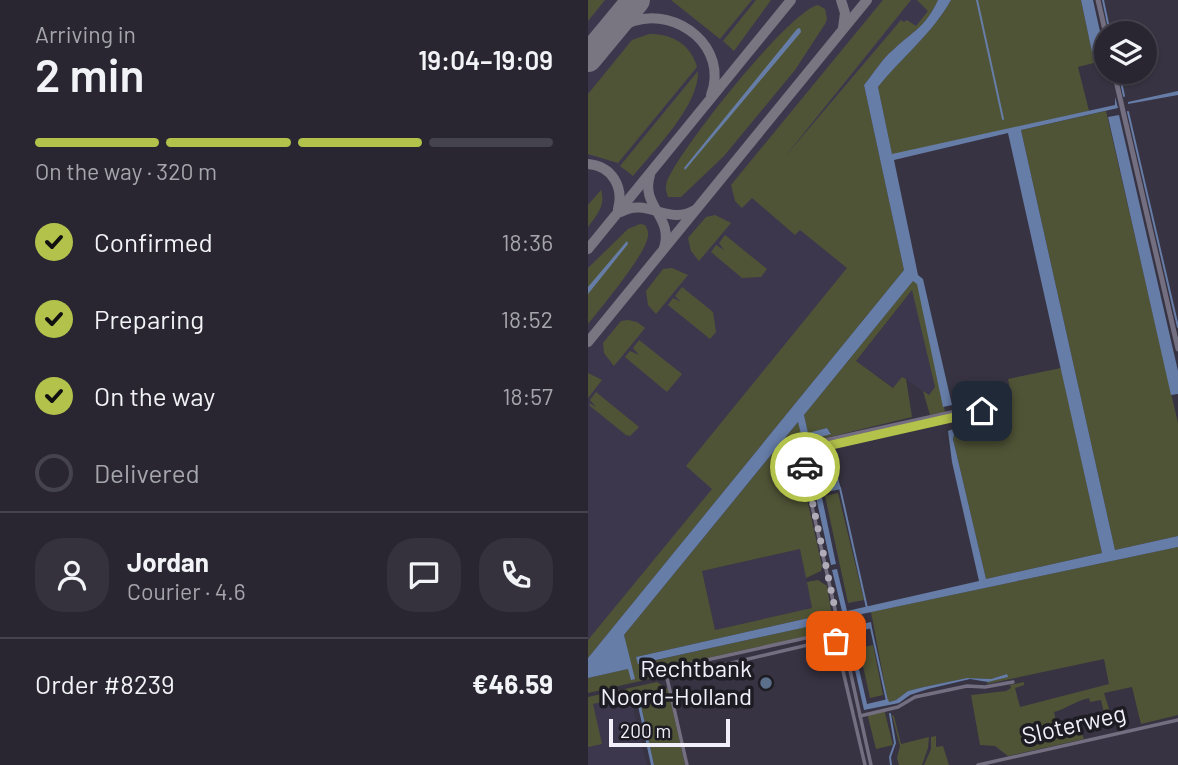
<!DOCTYPE html>
<meta charset="utf-8">
<style>
:root{--surface:#292632;--page:#35323e;--text:#f1f3f6;--muted:#a5a5ac;--line:#45434d;--accent:#b3c24b}
body{margin:0;font-family:Barlow,sans-serif;background:var(--page);color:var(--text);height:100vh;display:flex;flex-direction:column;font-size:26px;white-space:nowrap}
*{box-sizing:border-box;margin:0}
p{font-size:23px;color:var(--muted)}
.icon{flex:none;width:38px;height:38px;fill:none;stroke:currentColor;stroke-width:2;stroke-linecap:round;stroke-linejoin:round}
.map{position:relative;flex:1;overflow:hidden}
.sheet{display:flex;flex-direction:column;background:var(--surface);width:588px}
.sheet>*{flex:none}
.buttons{position:absolute;left:506px;top:21px;display:grid;gap:14px}
.buttons a{display:grid;place-items:center;width:63px;height:63px;border-radius:50%;background:var(--surface);box-shadow:0 2px 5px #0004,0 0 0 2px var(--line);font-size:35px}
.scale{position:absolute;left:21px;bottom:18px;width:121px;box-sizing:border-box;padding-left:7px;border:4px solid #f1eff9;border-top:0;font-size:19px;line-height:24px;white-space:nowrap;color:#f1eff9;-webkit-text-stroke:5px #1e1c23;paint-order:stroke}
.pin{position:absolute;display:grid;place-items:center;width:60px;height:60px;color:#fff;margin:-30px;border-radius:14px;box-shadow:0 4px 10px #0006}
.courier{position:absolute;display:grid;place-items:center;width:70px;height:70px;margin:-35px;border:5px solid #b3c24b;border-radius:50%;background:#fff;color:#222;box-shadow:0 2px 9px #0007}
.overview em{font-style:normal;font-weight:600}
.overview div{display:flex;flex-direction:column-reverse}
.overview{display:flex;align-items:center;justify-content:space-between;height:119px;padding:0 35px}
h1{font-size:46px;font-weight:600;line-height:52px}
.bar{display:grid;grid-template-columns:repeat(4,1fr);gap:10px 7px;align-content:center;height:84px;padding:0 35px}
.bar i{height:9px;border-radius:5px;background:var(--line)}
.bar .current{background:var(--accent)}
.bar p{grid-column:span 4}
.line{display:flex;align-items:center;gap:18px;padding:0 35px;border-top:2px solid var(--line)}
.line div{flex:1}
.round{display:grid;place-items:center;flex:none;width:74px;height:74px;border-radius:28px;background:var(--page)}
ol{padding:0 35px;list-style:none}
li{display:flex;align-items:center;gap:21px;height:77px}
li p{margin-inline-start:auto}
li .icon{padding:7px;border-radius:50%;background:var(--accent);color:#111;stroke-width:4}
li:last-child{color:var(--muted)}
li i{width:38px;height:38px;border:4px solid var(--line);border-radius:50%}
main{display:flex;flex:1;min-height:0}
.map>svg:first-child{display:block}
.built{fill:#3d374d}
.green{fill:#505436;fill-rule:evenodd}
.water{fill:#667da8}
.lines{fill:none;stroke-linecap:round;stroke-linejoin:round}
.stream{stroke:#667da8;stroke-width:2}
.taxiway{stroke:#797682;stroke-width:10}
.runway{stroke:#797682;stroke-width:28}
.minor{stroke:#736e80;stroke-width:3.5}
.tertiary{stroke:#736e80;stroke-width:5}
.done{stroke:#b0adb9;stroke-width:7;stroke-dasharray:0 12.6}
.route{stroke:#b3c24b;stroke-width:9}
.service-dot{fill:#5c6f8a;stroke:#1e1c23;stroke-width:2.5}
.labels{text-anchor:middle;stroke-width:7;stroke-linejoin:round;paint-order:stroke}
.poi-label{font-size:24px;fill:#f1eff9;stroke:#1e1c23;text-anchor:end}
.street-label{font-size:24px;fill:#f1eff9;stroke:#1e1c23}
</style>
<main>
<section class="sheet">
<div class="overview"><div><h1>2 min</h1><p>Arriving in</p></div><em>19:04–19:09</em></div>
<div class="bar"><i class="current"></i><i class="current"></i><i class="current"></i><i></i><p>On the way · 320 m</p></div>
<ol>
<li><svg class="icon" aria-label="check" viewBox="0 0 24 24"><path d="M5 12l5 5 9-10"/></svg>Confirmed<p>18:36</p></li>
<li><svg class="icon" aria-label="check" viewBox="0 0 24 24"><path d="M5 12l5 5 9-10"/></svg>Preparing<p>18:52</p></li>
<li><svg class="icon" aria-label="check" viewBox="0 0 24 24"><path d="M5 12l5 5 9-10"/></svg>On the way<p>18:57</p></li>
<li><i></i>Delivered</li>
</ol>
<div class="line" style="height:126px"><a class="round"><svg class="icon" aria-label="person" viewBox="0 0 24 24"><circle cx="12" cy="8" r="4"/><path d="M4 21q1-7 8-7t8 7"/></svg></a><div><b>Jordan</b><p>Courier · 4.6</p></div><a class="round"><svg class="icon" aria-label="chat" viewBox="0 0 24 24"><path d="M4 5h16v11H9l-5 4z"/></svg></a><a class="round"><svg class="icon" aria-label="phone" viewBox="0 0 24 24"><path d="M5 4h4l2 5-3 2q2 4 5 5l2-3 5 2v4C11 20 4 13 5 4z"/></svg></a></div>
<div class="line" style="height:91px"><div>Order #8239</div><b>€46.59</b></div>
</section>
<div class="map">
<svg width="590" height="765" viewBox="0 0 590 765">
<rect width="100%" height="100%" fill="#373342"/>
<g class="built">
<path d="M0,0H350L342,17L276,85L316,270L0,658Z"/>
<path d="M325,289L347,387L341,395L315,377L306,388L268,361Z"/>
<path d="M212,549L225,608L127,630L114,571Z"/>
<path d="M42,695L59,765H0V705Z"/>
</g>
<g class="green">
<path d="M0,0H17L0,21Z"/>
<path d="M83,0H164L132,39Z"/>
<path d="M168,0H183L146,51L135,41Z"/>
<path d="M295,0H323L195,159L313,20L316,22L319,20L328,26L340,11L329,0H350C337,28 326,30 305,50C294,59 286,73 276,85L316,270L0,658V640L124,489L98,466L259,268L212,230L207,235L164,198L154,208L147,201L143,185Z"/>
<path d="M363,0H493L505,57L517,54L518,60L490,67L501,111L304,155L290,87C314,57 344,34 363,0Z"/>
<path d="M230,5L237,9L239,19L237,24L207,70L136,156L93,197H80C78,191 77,187 79,181C91,150 201,11 230,5Z"/>
<path d="M61,34C85,34 102,44 109,67L30,163L0,154V94L44,40Z"/>
<path d="M110,71C111,106 66,150 45,176L32,166Z"/>
<path d="M518,111L590,423V536L527,550L433,130Z"/>
<path d="M13,190C18,205 9,215 0,227V205Z"/>
<path d="M127,215L143,223L111,261L103,251L100,238L118,217Z"/>
<path d="M52,224L57,225C59,229 60,230 60,235C60,252 12,309 0,324V268L40,229Z"/>
<path d="M137,235L179,269L173,277L154,278L123,252L128,245L136,250L131,243Z"/>
<path d="M84,268L100,275L68,314L60,305L58,291L75,269Z"/>
<path d="M329,276L357,412L342,415L335,391L341,395L347,387L324,290L268,361L305,388L314,377L318,379L324,417L225,441L213,454L210,439L206,440L234,566L233,571L218,578L212,549L114,571L127,630L224,608L219,582L230,580L239,586L245,623L237,632L88,665L76,666L72,662L73,674L70,677L0,693V678L40,669L36,635L211,421L221,438L243,433L239,428L220,434L216,415ZM234,615L236,623L51,664L48,657Z"/>
<path d="M94,287L125,312L128,332L122,339L80,305L85,298L93,302L87,296Z"/>
<path d="M40,320L49,322L57,328L26,366L16,353L15,343L33,321Z"/>
<path d="M51,340L94,374L79,392L37,357L42,351L51,355L45,348Z"/>
<path d="M473,368L514,553L398,579L365,439L373,420L397,416L417,408L423,393L420,379Z"/>
<path d="M0,373L14,380L0,398Z"/>
<path d="M8,392L51,427L42,436L38,435L2,406L1,403L8,407L2,400Z"/>
<path d="M242,461L246,478L234,481L229,464Z"/>
<path d="M250,493L276,600L260,603L237,496Z"/>
<path d="M590,547V715L553,724L544,687L516,693L526,725L518,721L513,700L502,702L501,698C485,702 480,708 466,712L469,725L489,721L496,739L420,756L407,746L392,745L383,695L418,691L423,688L422,685L436,682V685L427,688L432,707L521,684L516,659L399,684L400,682L419,677V674L403,679L379,678L336,687L320,691L308,700L300,702L283,612Z"/>
<path d="M285,645L295,695L282,698L271,648Z"/>
<path d="M69,682L80,689L97,765H66L50,692H47V694L5,704L14,744L0,747V697Z"/>
<path d="M296,709L305,745L288,749L279,713Z"/>
<path d="M304,715L306,716L313,744L341,737L340,748L334,765H311L309,758L312,746Z"/>
<path d="M348,736V747L355,746L361,765H336L343,749V737Z"/>
</g>
<g class="water">
<path d="M350,0H363C344,34 314,57 290,87L304,154L527,105V97L530,108L433,130L527,550L590,536V547L260,617L261,627L283,622L284,628L263,633L264,639L261,640L244,570L249,569L259,611L391,581L364,462L360,431L368,428L365,439L398,579L514,553L420,133L306,160L330,275L335,279L364,405L355,407L329,284L325,281L216,415L220,433L239,428L243,434L215,442L210,422L36,635L47,679L43,680L40,669L0,678V658L316,270L276,85C286,73 294,59 305,50C326,30 337,28 350,0Z"/>
<path d="M493,0H505L517,54L505,57Z"/>
<path d="M212,28L213,32L97,170L96,168L209,29Z"/>
<path d="M590,91V95L540,104V102Z"/>
<path d="M531,115L590,371V394L583,395L520,117Z"/>
<path d="M39,241L40,244L0,294V287Z"/>
<path d="M225,465L231,486L251,482L253,489L233,493L248,564L243,565L221,466Z"/>
<path d="M234,615L237,623L50,664L48,657Z"/>
<path d="M266,647L279,704L300,699L301,702L308,700L320,691L336,687L379,678L403,679L419,674L420,677L400,682L382,679L340,689L322,695L311,703L276,710L262,648Z"/>
<path d="M47,692H50L66,765H63Z"/>
</g>
<g class="lines">
<g class="stream">
<path d="M389,0L415,119"/>
<path d="M515,0L522,33"/>
<path d="M531,72L536,96"/>
<path d="M540,112L590,327"/>
<path d="M245,459L250,482"/>
<path d="M252,488L279,608"/>
<path d="M283,628L299,701"/>
<path d="M302,714L307,743L302,757L303,765"/>
</g>
<g class="taxiway">
<path d="M253,0L257,13L255,28"/>
<path d="M13,42C23,33 33,25 46,21C90,7 141,48 123,95"/>
<path d="M0,164C24,166 36,187 30,209"/>
<path d="M62,175C52,207 86,216 76,248"/>
<path d="M33,212C59,197 80,226 107,210"/>
<path d="M0,249L203,0"/>
<path d="M0,342L279,0"/>
</g>
<path class="runway" d="M0,58L48,0"/>
<g class="minor">
<path d="M216,469L217,458L225,449L394,411"/>
<path d="M79,678L81,669L87,667L240,633L250,634L256,643L283,765"/>
<path d="M79,678L241,640L248,641"/>
<path d="M79,678L99,765"/>
<path d="M272,716L310,707L327,697L379,686L397,687L425,682"/>
<path d="M277,765L248,641L250,623L213,457L220,445L228,442L391,406"/>
<path d="M390,765L590,720"/>
</g>
<g class="tertiary">
<path d="M510,0L518,35"/>
<path d="M526,72L590,349"/>
</g>
</g>
<g class="lines">
<path class="done" d="M217,467L250,623L248,641"/>
<path class="route" d="M217,467L220,454L230,448L394,411"/>
</g>
<circle class="service-dot" cx="178" cy="683" r="7"/>
<g class="labels">
<g class="poi-label">
<text x="164" y="677">Rechtbank<tspan x="164" dy="28">Noord-Holland</tspan></text>
</g>
<g class="street-label">
<text transform="translate(486 725) rotate(-13)" y="8">Sloterweg</text>
</g>
</g>
</svg>
<div class="buttons">
<a><svg class="icon" aria-label="layers" viewBox="0 0 24 24"><path d="M12 4l9 5-9 5-9-5zM3 14l9 5 9-5"/></svg></a>
</div>
<div class="scale">200 m</div>
<div class="pin" style="left:248px;top:641px;background:#ea580c"><svg class="icon" aria-label="bag" viewBox="0 0 24 24"><path d="M5 8h14l-1 12H6zM9 8a3 3 0 0 1 6 0"/></svg></div>
<div class="pin" style="left:394px;top:411px;background:#1f2937"><svg class="icon" aria-label="home" viewBox="0 0 24 24"><path d="M3 11l9-7 9 7M6 9v11h12V9"/></svg></div>
<div class="courier" style="left:217px;top:467px"><svg class="icon" aria-label="car" viewBox="0 0 24 24"><path d="M5 17H2v-5l4-1 3-4h7l3 4 3 1v5h-3M9 17h6M6 11h13"/><circle cx="7" cy="17" r="2"/><circle cx="17" cy="17" r="2"/></svg></div>
</div>
</main>
